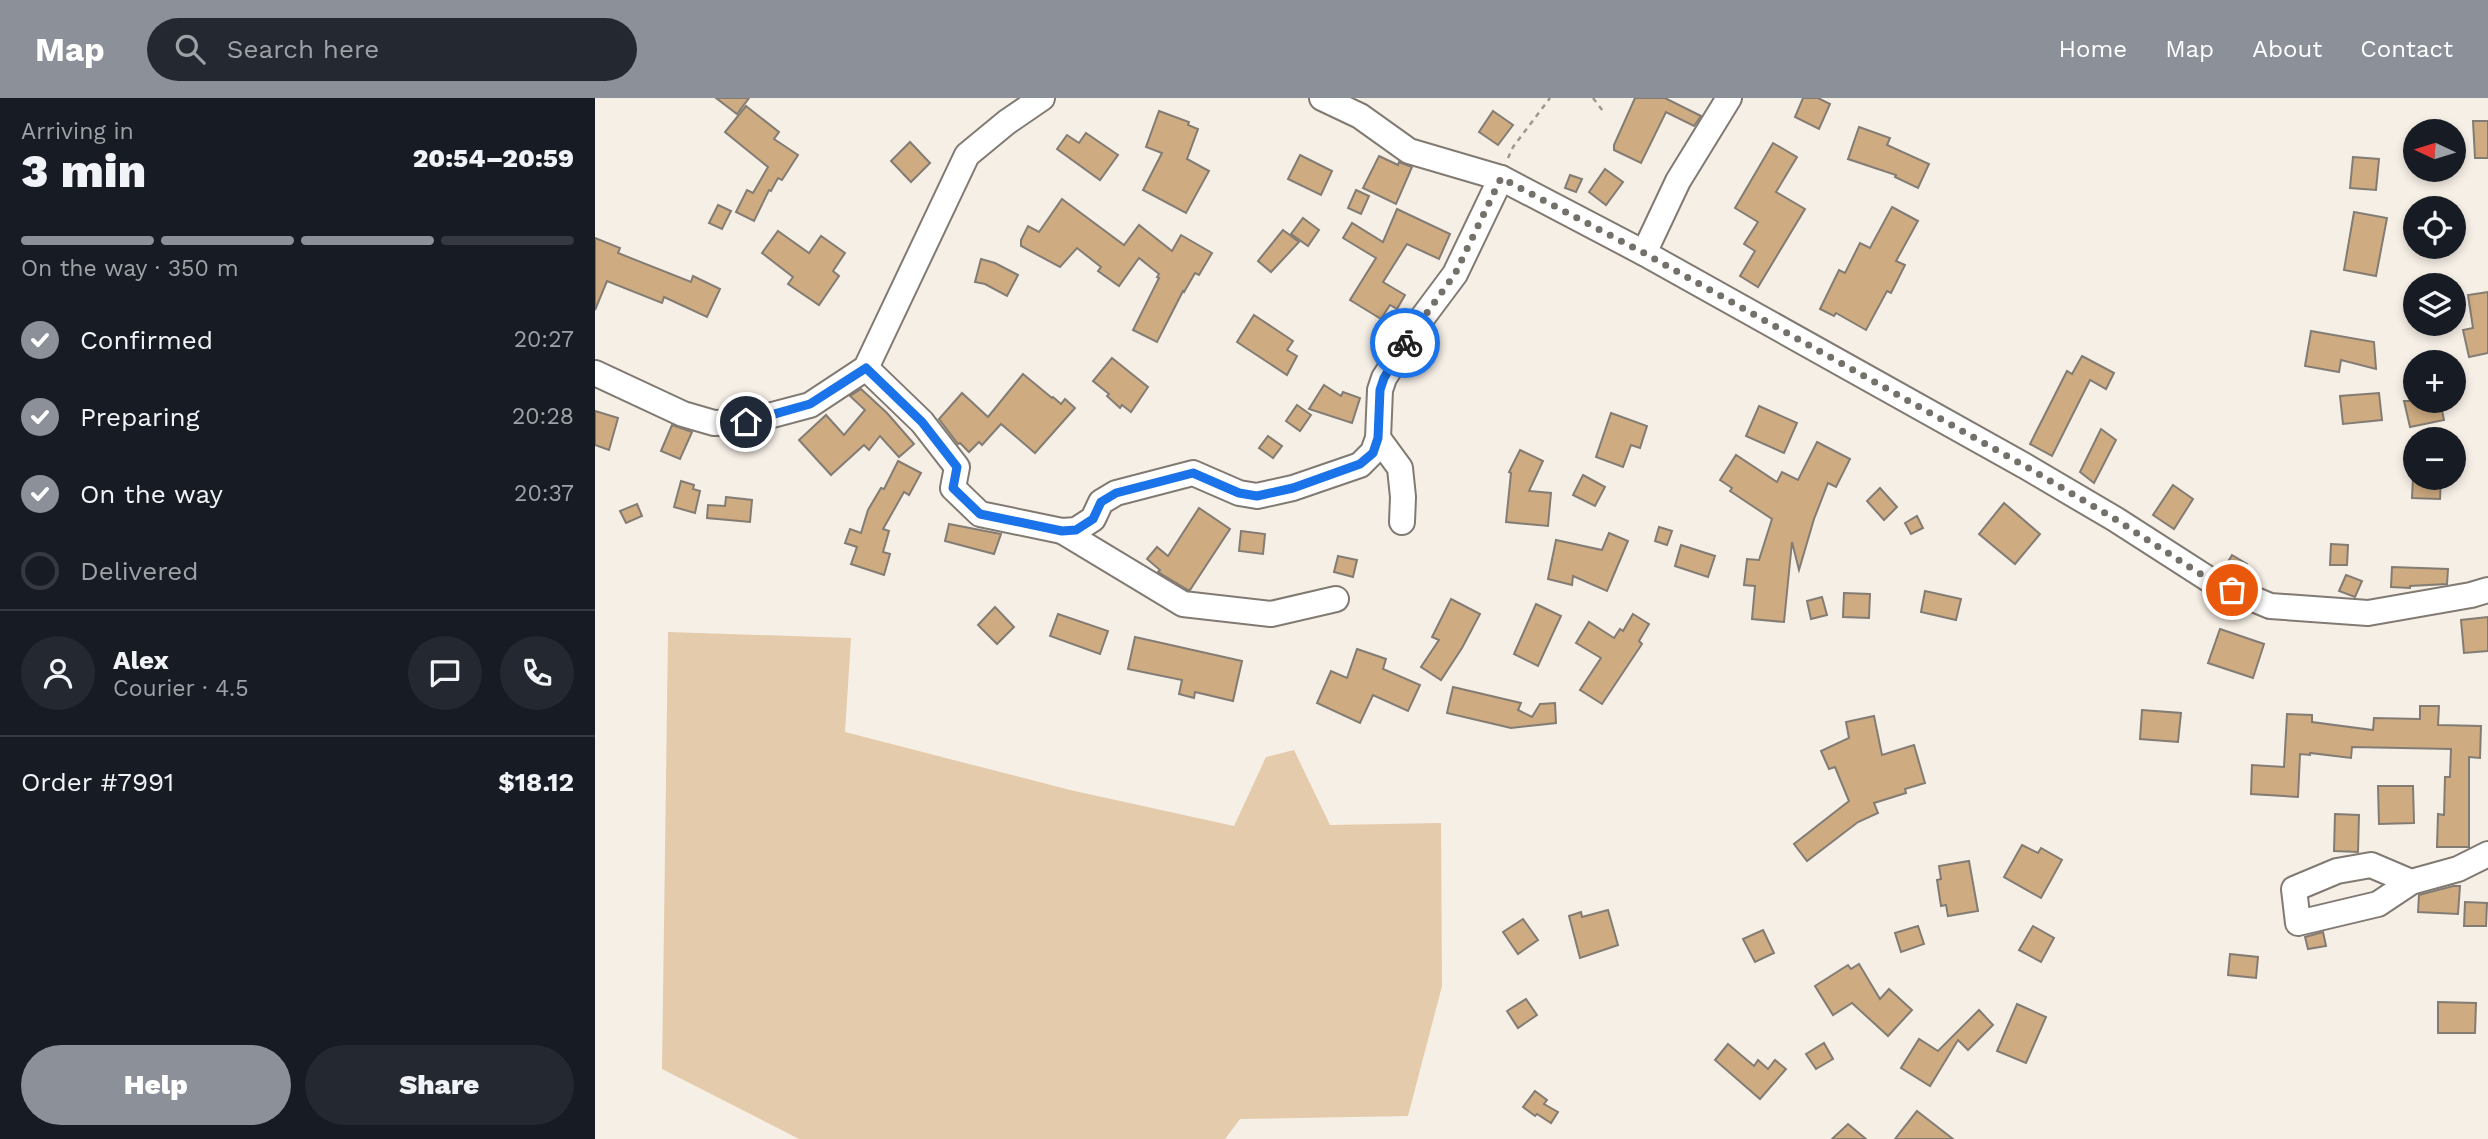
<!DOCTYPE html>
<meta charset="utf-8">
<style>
:root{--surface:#171b24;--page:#242831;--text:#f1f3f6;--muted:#9ea1a6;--line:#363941;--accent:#8c9099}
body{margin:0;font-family:"Work Sans",sans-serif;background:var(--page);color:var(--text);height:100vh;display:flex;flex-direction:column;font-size:26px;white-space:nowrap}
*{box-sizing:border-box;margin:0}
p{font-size:23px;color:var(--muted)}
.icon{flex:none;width:38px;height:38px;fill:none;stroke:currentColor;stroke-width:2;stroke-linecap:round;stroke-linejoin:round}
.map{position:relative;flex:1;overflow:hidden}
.panel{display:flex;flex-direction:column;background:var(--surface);width:595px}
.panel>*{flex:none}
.needle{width:46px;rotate:274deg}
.fabs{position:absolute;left:1808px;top:21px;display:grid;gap:14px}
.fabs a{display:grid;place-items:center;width:63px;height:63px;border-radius:50%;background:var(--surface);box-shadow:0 4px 10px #0003;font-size:35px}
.pin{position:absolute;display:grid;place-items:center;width:60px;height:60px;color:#fff;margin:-30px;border:4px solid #fff;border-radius:50%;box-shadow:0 2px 7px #0007}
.courier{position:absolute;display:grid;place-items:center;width:70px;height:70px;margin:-35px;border:5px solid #1a73e8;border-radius:50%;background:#fff;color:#222;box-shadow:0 2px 9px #0007}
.overview em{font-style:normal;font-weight:800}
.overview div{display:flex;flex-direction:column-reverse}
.overview{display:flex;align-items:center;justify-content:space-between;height:119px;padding:0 21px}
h1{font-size:46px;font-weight:800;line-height:52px}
.bar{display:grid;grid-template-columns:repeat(4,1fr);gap:10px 7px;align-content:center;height:84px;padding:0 21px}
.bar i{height:9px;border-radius:5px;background:var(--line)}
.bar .active{background:var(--accent)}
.bar p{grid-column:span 4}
.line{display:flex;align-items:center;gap:18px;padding:0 21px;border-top:2px solid var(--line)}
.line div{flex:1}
.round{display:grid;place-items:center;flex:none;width:74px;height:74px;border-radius:37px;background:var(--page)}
ol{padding:0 21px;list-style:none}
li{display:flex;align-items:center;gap:21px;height:77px}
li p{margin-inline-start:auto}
li .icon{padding:7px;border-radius:50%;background:var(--accent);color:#fff;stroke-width:4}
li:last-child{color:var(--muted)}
li i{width:38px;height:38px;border:4px solid var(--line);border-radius:50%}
.action{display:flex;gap:14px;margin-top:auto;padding:14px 21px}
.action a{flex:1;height:80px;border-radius:42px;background:var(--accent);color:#fff;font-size:28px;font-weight:800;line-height:80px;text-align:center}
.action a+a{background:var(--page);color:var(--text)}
header{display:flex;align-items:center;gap:42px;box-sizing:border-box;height:98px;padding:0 35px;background:var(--accent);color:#fff}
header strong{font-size:33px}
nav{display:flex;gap:38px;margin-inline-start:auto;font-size:24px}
.search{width:490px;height:63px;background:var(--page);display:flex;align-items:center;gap:18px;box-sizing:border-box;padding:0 24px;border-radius:38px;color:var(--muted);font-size:26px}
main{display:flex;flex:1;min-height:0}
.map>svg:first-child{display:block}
.green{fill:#e4cbac}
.building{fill:#ceab80;stroke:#837c74;stroke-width:2}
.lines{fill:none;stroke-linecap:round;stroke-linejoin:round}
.minor-casing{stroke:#817a72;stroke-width:28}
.path{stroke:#9c9790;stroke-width:2.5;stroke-dasharray:5 5;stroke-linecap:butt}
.minor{stroke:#fff;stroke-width:24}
.done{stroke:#74706a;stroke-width:7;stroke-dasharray:0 12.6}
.route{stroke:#1a73e8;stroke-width:9}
</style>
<header>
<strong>Map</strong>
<div class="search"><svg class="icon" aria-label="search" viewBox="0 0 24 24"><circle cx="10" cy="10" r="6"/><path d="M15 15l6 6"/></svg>Search here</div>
<nav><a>Home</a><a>Map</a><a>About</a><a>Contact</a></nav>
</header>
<main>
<section class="panel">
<div class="overview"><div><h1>3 min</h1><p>Arriving in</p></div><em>20:54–20:59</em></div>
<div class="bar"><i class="active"></i><i class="active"></i><i class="active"></i><i></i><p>On the way · 350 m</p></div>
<ol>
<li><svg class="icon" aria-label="check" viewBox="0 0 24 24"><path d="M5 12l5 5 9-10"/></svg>Confirmed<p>20:27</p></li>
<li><svg class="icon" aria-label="check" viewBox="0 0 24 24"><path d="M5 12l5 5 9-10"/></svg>Preparing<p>20:28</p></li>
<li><svg class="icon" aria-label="check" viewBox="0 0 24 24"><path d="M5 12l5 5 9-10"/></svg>On the way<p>20:37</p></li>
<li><i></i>Delivered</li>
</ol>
<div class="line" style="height:126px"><a class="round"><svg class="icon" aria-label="person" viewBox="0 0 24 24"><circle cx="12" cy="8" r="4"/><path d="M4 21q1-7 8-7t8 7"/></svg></a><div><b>Alex</b><p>Courier · 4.5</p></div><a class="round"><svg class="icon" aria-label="chat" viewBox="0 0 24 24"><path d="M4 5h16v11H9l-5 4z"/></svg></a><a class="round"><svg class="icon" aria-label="phone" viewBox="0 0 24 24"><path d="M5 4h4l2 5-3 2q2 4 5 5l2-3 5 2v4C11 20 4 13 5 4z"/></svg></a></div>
<div class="line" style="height:91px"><div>Order #7991</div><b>$18.12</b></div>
<div class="action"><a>Help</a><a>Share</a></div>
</section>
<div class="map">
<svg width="1893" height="1041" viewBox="0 0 1893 1041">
<rect width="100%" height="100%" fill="#f6efe6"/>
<path class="green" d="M73,534L256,540L250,634L475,692L639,728L671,659L699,652L735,727L846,725L847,888L813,1018L645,1021L630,1041H204L67,971Z"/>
<g class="building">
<path d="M121,0H154L142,16Z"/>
<path d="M1040,0H1070L1106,18L1099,28L1071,14L1046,65L1019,52V47Z"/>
<path d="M1208,0H1223L1235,6L1224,31L1200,19Z"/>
<path d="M151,8L184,34L179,41L203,57L187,82L183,80L176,93L174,92L159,123L141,114L152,92L158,95L173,69L130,34Z"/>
<path d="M564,13L594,24L593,27L603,31L592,61L614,73L591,115L548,92L567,55L551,49Z"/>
<path d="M898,13L918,27L903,47L884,34Z"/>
<path d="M1878,23H1893V60H1880Z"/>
<path d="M1264,29L1295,40L1292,47L1334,66L1323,90L1300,79L1301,77L1253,61Z"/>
<path d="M491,35L523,57L505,82L462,51L472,37L484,45Z"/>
<path d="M315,44L335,65L316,84L296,63Z"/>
<path d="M1178,45L1202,59L1181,94L1210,111L1163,189L1145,178L1160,153L1149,146L1163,124L1140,110Z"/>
<path d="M705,57L737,73L726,97L693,81Z"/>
<path d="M784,58L803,67L804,64L817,69L801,106L768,90Z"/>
<path d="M1758,59L1784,61L1781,92L1755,90Z"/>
<path d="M1010,71L1028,84L1011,107L994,94Z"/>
<path d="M975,77L987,81L981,94L970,90Z"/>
<path d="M761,92L774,98L766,116L753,110Z"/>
<path d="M467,101L529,147L544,127L577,153L586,137L617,155L604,177L600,175L589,194L588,193L562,244L538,232L564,180L562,179L564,176L544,160L524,188L503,173L506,169L482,150L465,169L426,148V142L433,128L444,134Z"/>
<path d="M123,107L136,113L127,131L114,125Z"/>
<path d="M1297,109L1323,123L1301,163L1310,167L1296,195L1292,193L1271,232L1241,215L1239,218L1225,211L1244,172L1250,175L1265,145L1275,150Z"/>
<path d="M802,111L855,136L844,161L812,146L788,184L810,197L802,211L795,207L786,221L755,202L781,160L748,140L757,125L788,144Z"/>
<path d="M1759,114L1792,120L1781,178L1749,172Z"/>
<path d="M708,120L724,132L713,148L696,136Z"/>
<path d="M688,132L704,144L676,174L663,163Z"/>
<path d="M183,133L214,155L226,138L250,155L238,173L244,178L224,207L193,186L198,179L167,155Z"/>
<path d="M0,140L25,150L23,155L96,184L98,178L125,191L112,219L69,199L67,205L12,183L0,212Z"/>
<path d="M386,161L400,165L423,177L412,198L390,186L380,184Z"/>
<path d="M1893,194V255L1874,259L1868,232L1878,230L1873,197Z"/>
<path d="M659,217L698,243L692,252L702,258L692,277L642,244Z"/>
<path d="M1716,233L1779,244L1781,271L1746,262L1744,274L1710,268Z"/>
<path d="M1487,258L1519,275L1511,291L1495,282L1457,358L1435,346L1472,273L1477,276Z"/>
<path d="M517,260L553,289L536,314L527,307L525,310L512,298L514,296L498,283Z"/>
<path d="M428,276L457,300L458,299L466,306L470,301L480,310L440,355L406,326L387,347L384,344L374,354L365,345L363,346L344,321L367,295L393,319Z"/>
<path d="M729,287L746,298L748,294L765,300L757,325L714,311Z"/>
<path d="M266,291L292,315L319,346L304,359L285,338L274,352L269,347L236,377L204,342L231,317L249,337L270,312L255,298Z"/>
<path d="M1784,295L1787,322L1748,326L1745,298Z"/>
<path d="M1809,303H1845L1849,322L1815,329Z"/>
<path d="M702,307L716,317L705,333L691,323Z"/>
<path d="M1164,308L1202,325L1189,355L1151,338Z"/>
<path d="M0,313L23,320L14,352L0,347Z"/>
<path d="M1016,315L1052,328L1045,350L1036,347L1028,369L1001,359Z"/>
<path d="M77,327L97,334L85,361L66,353Z"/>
<path d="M1506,331L1521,342L1499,385L1485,374Z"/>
<path d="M673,338L687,348L678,360L664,350Z"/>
<path d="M1222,344L1255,361L1241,389L1233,385L1219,421L1204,472L1197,444L1189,524L1157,521L1160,488L1149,487L1152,461L1164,462L1177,421L1135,393L1137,390L1125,382L1141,357L1182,384L1187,374L1203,382Z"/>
<path d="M925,352L948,363L934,393L956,395L953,428L911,424L916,375L914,374Z"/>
<path d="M303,363L326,375L314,397L309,394L288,431L294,433L288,454L295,456L289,477L256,466L262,449L250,445L255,431L266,435L273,412L286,390L289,391Z"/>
<path d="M988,377L1010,389L1000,408L978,397Z"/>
<path d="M1818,380H1846L1845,401L1817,400Z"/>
<path d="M86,383L99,387L98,391L105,393L100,415L79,409Z"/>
<path d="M1578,387L1598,401L1579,431L1558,417Z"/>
<path d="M1285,390L1302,409L1289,422L1272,403Z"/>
<path d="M131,399L157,402L155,424L112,420L113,407L130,408Z"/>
<path d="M1409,405L1445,436L1420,466L1384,436Z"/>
<path d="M42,406L47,418L31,425L25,413Z"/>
<path d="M604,410L635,431L595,492H593L563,474L565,472L552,461L562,449L573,458Z"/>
<path d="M1322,418L1328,430L1316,436L1310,425Z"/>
<path d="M354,426L406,436L399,456L350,443Z"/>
<path d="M1064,429L1077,433L1072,447L1060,443Z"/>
<path d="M646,433L670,436L668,456L644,453Z"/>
<path d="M1014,435L1033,443L1012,493L978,478L977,487L953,481L961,442L1007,452Z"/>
<path d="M1736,446L1753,447L1752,467H1735Z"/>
<path d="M1086,447L1120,458L1113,479L1080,468Z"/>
<path d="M1637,457L1652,466L1644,479L1628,472Z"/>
<path d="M743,458L762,462L758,479L739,474Z"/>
<path d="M1797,469L1853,471L1852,486L1815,488V490L1796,489Z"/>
<path d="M1751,477L1767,483L1760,499L1744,493Z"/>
<path d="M1330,493L1366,501L1361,522L1326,514Z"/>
<path d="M1249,495L1275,496L1274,520L1248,519Z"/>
<path d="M1227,499L1232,517L1216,521L1212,503Z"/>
<path d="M856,501L885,516L867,550L846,582L826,569L844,542L837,539Z"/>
<path d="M941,506L966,518L943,568L919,556Z"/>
<path d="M400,509L419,529L402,546L383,527Z"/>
<path d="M463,516L513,533L505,556L455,538Z"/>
<path d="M1038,516L1054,526L1044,543L1047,546L1007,606L985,592L1006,560L981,545L994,524L1019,540L1025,531L1028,533Z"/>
<path d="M1893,519V553L1869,555L1866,522Z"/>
<path d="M1625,531L1669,546L1658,580L1613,565Z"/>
<path d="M540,539L647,563L638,603L600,594L599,600L584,596L587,582L533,571Z"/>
<path d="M762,551L791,561L788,571L825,587L813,613L778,597L765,625L722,605L736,573L752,580Z"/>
<path d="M858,589L926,605L923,612L937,619L945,606L960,605L961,625L916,630L852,615Z"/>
<path d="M1825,608H1844L1843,627L1886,628L1885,660L1874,659V749H1842L1843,716L1849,717L1850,679H1855L1856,651L1757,649L1756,660L1715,655V657L1705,656L1703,699L1656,696L1657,667L1689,669L1692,616L1717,617V624L1778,632L1779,620L1825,621Z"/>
<path d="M1547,612L1586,615L1583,644L1545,641Z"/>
<path d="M1279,618L1287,657L1319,647L1330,685L1310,691L1311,695L1279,705L1283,715L1263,724L1212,763L1199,746L1254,703L1240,669L1234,671L1226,653L1254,640L1251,624Z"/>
<path d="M1783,688H1818L1819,725L1784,726Z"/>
<path d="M1740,716L1764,717L1763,754L1739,753Z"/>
<path d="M1427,747L1443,755L1446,750L1467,762L1446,800L1409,779Z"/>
<path d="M1374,763L1383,813L1353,818L1351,807L1346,808L1342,782L1346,781L1344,768Z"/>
<path d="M1858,788H1865L1863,816L1823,814L1824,797Z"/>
<path d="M1870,804L1892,805L1891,828H1869Z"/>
<path d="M1013,812L1023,847L985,860L974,818L986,814L987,819Z"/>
<path d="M928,821L943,842L923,856L908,834Z"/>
<path d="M1323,828L1329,846L1306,854L1300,835Z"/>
<path d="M1438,828L1459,840L1446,864L1424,852Z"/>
<path d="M1168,832L1179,855L1160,864L1148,841Z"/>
<path d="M1728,834L1731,848L1713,851L1710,839Z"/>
<path d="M1635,856L1663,859L1661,880L1633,877Z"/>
<path d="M1264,866L1285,901L1294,891L1317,912L1293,938L1257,905L1238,917L1220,888L1253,867L1256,871Z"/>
<path d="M931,901L942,917L923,930L912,913Z"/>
<path d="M1843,904L1881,905L1880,935H1843Z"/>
<path d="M1422,906L1451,919L1431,965L1402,953Z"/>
<path d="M1384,912L1398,927L1373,952L1363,942L1335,988L1306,970L1324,941L1343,953Z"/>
<path d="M1229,945L1238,961L1221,971L1211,956Z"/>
<path d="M1133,946L1159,968L1163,962L1173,971L1180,962L1191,971L1165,1001L1120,962Z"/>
<path d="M940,993L952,1002L949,1006L963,1014L956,1025L942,1016L940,1018L928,1009Z"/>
<path d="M1322,1013L1358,1041H1300Z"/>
<path d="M1253,1026L1271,1041H1237Z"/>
</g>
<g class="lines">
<g class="minor-casing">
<g id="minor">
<path d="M727,0L765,18L814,53L906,80L1049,155L1430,368L1520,421L1618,484L1675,508L1773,515L1876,497L1893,492"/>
<path d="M1049,155L1083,83L1134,0"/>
<path d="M271,270L327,324L362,369L358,390L385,416L467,433L481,432L498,421L506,404L521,395L598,375L644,395L662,398L698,390L765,367L778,354L783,340L785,292L789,280L805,255L813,239L860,176L906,80"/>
<path d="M0,275L88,316L119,325L151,324L215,307L271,270L372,57L412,24L447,0"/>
<path d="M783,340L805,370L808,399L807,424"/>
<path d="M467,433L588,506L676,516L741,501"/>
<path d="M1816,784L1776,767L1742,773L1699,791L1703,825L1783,806L1816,784L1863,771L1893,756"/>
</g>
</g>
<g class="path">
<path d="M998,0L1008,13"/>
<path d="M913,60L918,49L955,0"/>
</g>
<use href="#minor" class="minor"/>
</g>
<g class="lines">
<path class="done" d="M810,245L860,176L906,80L1049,155L1430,368L1520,421L1618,484L1637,492"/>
<path class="route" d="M151,324L215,306L271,270L327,324L362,369L358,390L385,416L467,433L481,432L498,421L506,404L521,395L598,375L644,395L662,398L698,390L765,366L778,355L783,340L785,292L789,280L810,245"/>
</g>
</svg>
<div class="fabs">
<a><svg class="needle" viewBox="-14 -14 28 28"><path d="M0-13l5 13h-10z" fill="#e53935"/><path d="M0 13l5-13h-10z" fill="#9ea1a6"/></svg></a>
<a><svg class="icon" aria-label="locate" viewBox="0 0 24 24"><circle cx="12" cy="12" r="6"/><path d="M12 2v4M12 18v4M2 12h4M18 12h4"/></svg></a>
<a><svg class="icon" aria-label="layers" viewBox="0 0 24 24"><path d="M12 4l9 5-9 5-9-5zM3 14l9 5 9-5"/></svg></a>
<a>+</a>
<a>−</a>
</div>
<div class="pin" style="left:1637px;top:492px;background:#ea580c"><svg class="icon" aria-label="bag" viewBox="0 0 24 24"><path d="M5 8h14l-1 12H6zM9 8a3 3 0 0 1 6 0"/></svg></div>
<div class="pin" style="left:151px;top:324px;background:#1f2937"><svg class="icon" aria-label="home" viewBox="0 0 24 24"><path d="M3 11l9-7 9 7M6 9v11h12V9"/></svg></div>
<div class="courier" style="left:810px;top:245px"><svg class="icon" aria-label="bike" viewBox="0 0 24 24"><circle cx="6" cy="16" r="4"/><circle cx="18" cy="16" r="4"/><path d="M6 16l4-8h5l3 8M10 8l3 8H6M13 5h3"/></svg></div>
</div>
</main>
